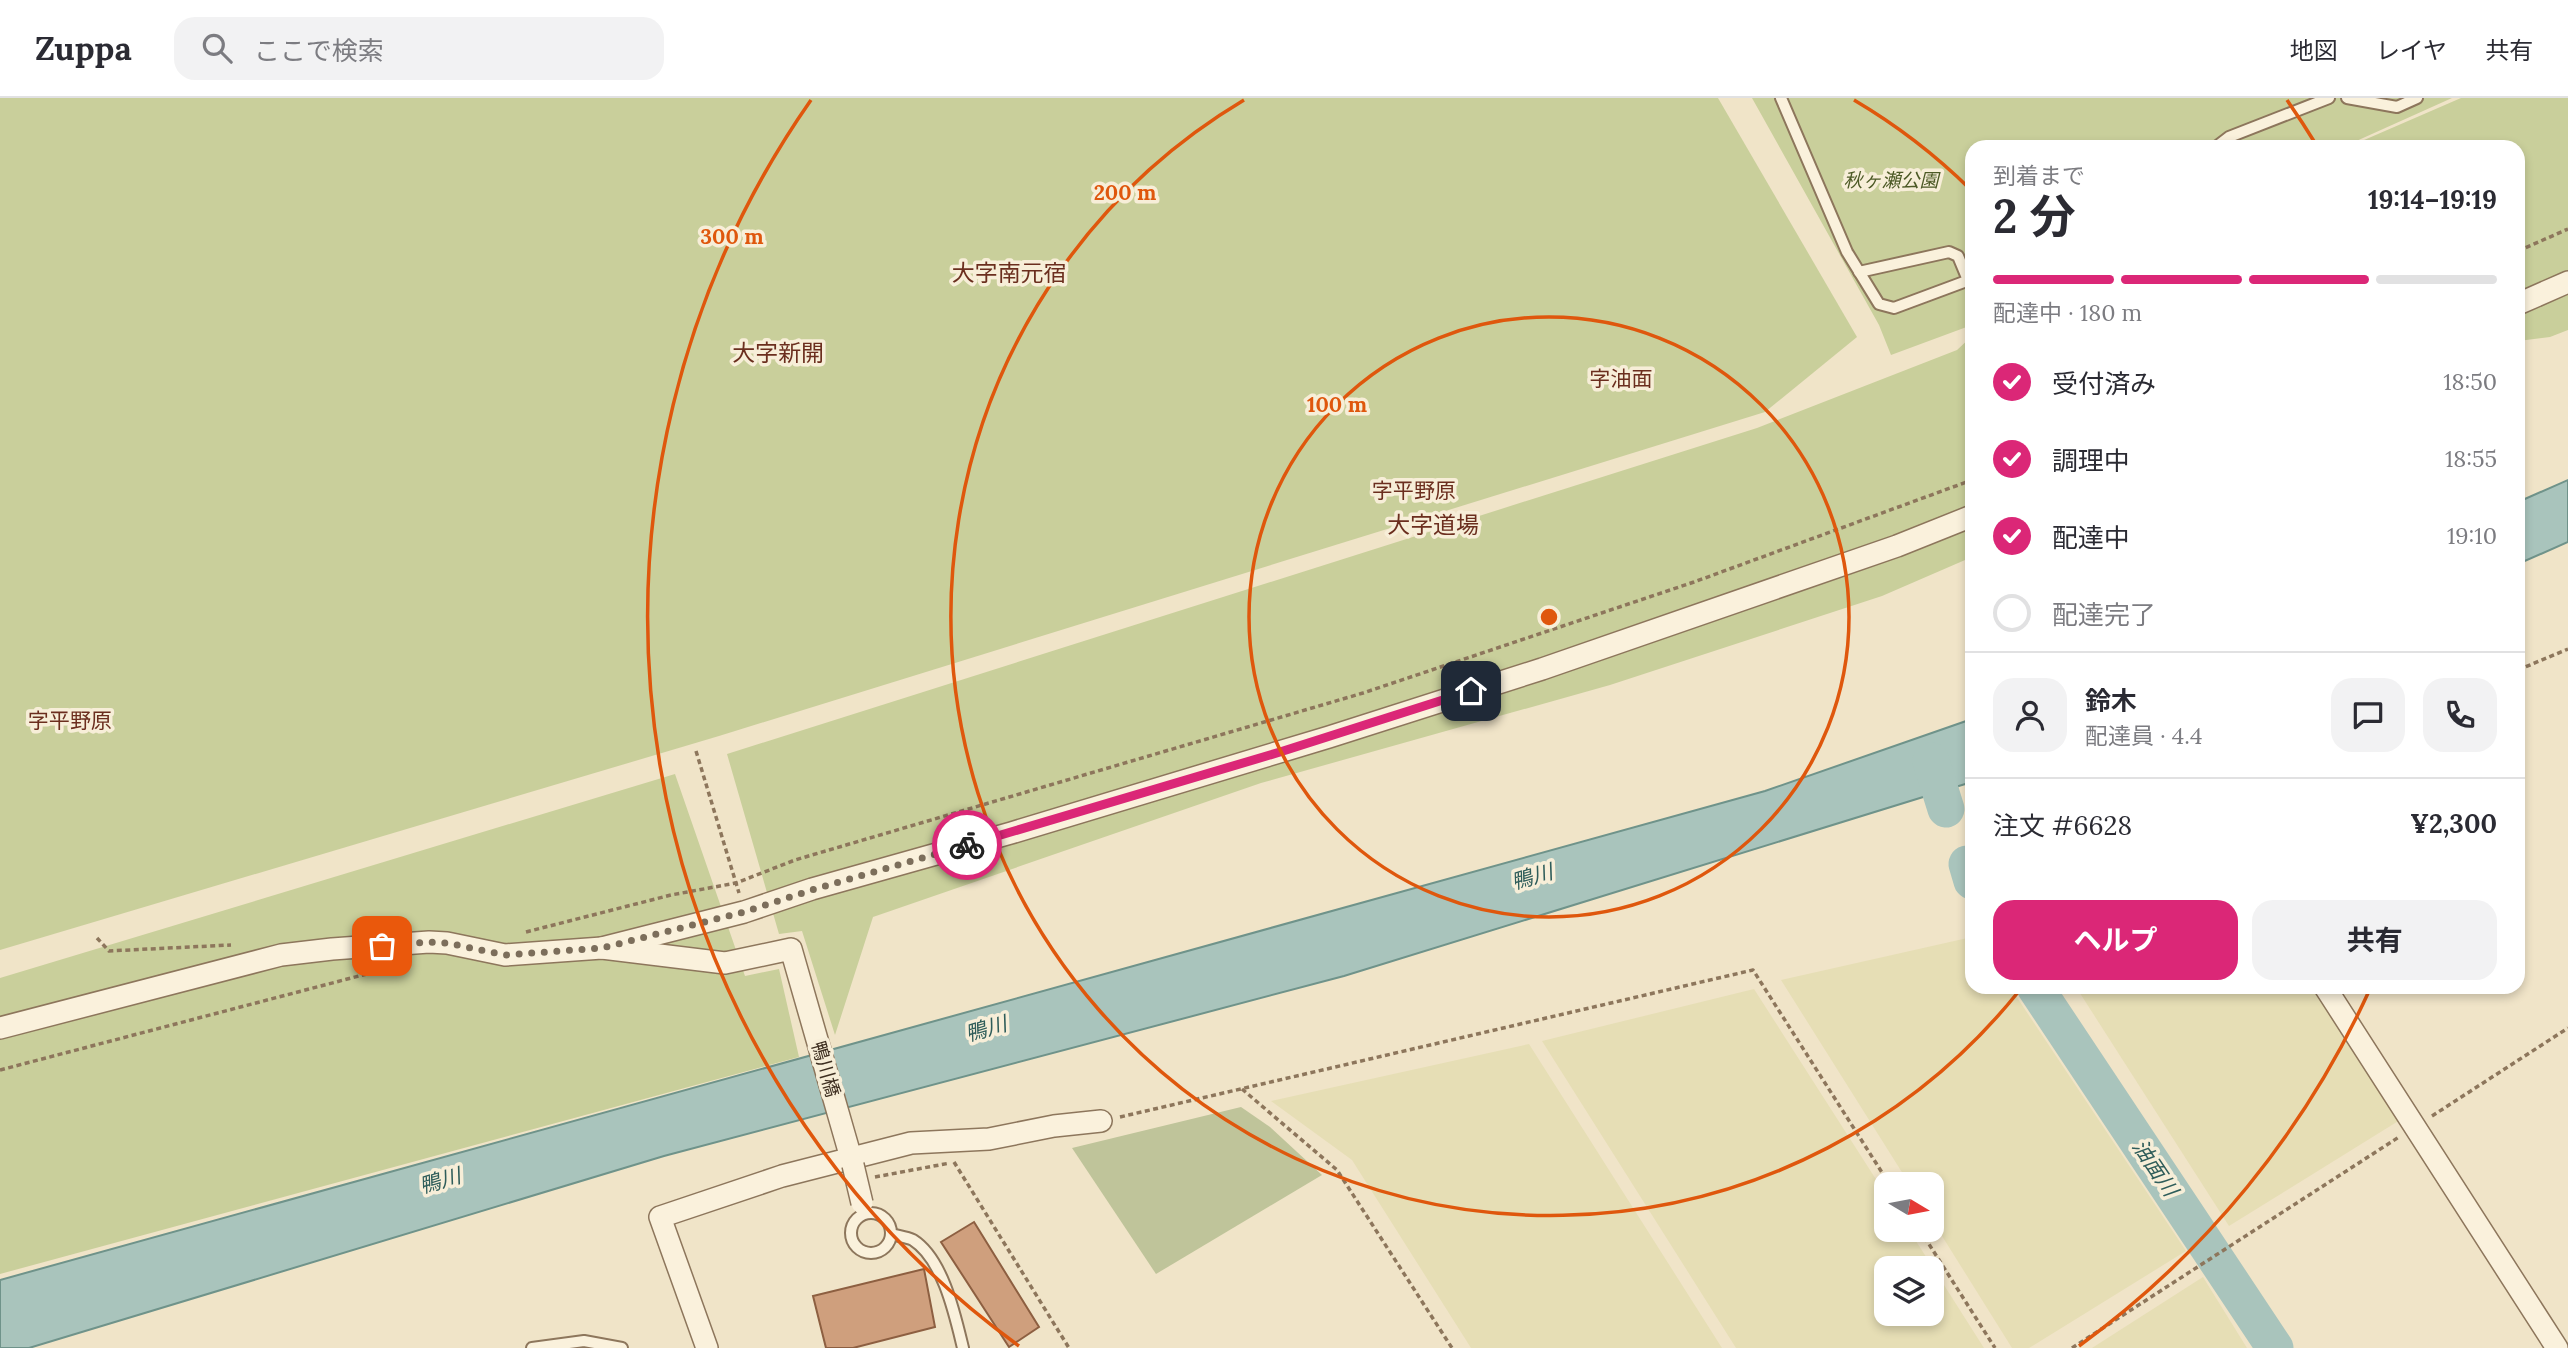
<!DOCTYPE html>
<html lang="ja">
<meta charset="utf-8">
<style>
:root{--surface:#fff;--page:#f2f2f3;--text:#2b2b33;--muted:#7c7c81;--line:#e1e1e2;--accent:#db2777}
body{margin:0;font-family:Lora,"Noto Sans JP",serif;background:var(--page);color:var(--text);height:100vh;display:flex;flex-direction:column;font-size:26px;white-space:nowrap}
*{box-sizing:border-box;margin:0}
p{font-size:23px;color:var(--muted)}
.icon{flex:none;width:38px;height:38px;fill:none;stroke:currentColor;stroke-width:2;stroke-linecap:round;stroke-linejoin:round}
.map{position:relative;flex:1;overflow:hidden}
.panel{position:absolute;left:1965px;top:42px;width:560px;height:854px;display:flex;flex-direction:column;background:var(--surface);border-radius:21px;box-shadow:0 4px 10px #0003}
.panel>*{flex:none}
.needle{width:46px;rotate:100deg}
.tools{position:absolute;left:1874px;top:1074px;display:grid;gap:14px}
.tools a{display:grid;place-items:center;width:70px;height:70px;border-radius:14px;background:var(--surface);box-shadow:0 4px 10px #0003;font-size:35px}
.pin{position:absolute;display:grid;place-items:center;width:60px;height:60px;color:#fff;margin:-30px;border-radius:14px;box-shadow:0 4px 10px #0006}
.courier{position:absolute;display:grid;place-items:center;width:70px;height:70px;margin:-35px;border:5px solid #db2777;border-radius:50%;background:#fff;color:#222;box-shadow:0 2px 9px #0007}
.overview em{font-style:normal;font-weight:700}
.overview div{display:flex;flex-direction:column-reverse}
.overview{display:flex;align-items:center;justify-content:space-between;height:119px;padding:0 28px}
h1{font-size:46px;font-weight:700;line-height:52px}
.bar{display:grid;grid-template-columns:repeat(4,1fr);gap:10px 7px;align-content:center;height:84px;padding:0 28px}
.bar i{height:9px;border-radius:5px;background:var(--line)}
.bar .on{background:var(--accent)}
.bar p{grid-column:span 4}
.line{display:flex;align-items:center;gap:18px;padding:0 28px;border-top:2px solid var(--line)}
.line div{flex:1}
.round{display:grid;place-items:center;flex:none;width:74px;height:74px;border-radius:21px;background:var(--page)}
ol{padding:0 28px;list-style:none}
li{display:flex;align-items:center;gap:21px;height:77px}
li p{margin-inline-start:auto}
li .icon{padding:7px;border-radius:50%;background:var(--accent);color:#fff;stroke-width:4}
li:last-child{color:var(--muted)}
li i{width:38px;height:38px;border:4px solid var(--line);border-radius:50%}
.action{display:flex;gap:14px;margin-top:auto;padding:14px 28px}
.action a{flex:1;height:80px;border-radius:21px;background:var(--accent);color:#fff;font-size:28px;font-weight:700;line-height:80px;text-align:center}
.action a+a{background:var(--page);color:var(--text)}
header{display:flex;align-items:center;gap:42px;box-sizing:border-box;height:98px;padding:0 35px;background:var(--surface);border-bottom:2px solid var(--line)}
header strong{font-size:33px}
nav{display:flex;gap:38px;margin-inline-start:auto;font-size:24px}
.search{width:490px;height:63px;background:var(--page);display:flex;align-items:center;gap:18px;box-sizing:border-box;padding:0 24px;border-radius:21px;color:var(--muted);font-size:26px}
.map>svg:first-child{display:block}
.farmland{fill:#e6deb5;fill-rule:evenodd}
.green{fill:#c9cf9b}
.cemetery{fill:#bfc49a}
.water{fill:#a9c4bc;stroke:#6f938a;stroke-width:2}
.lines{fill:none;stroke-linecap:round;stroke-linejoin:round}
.river{stroke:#a9c4bc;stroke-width:37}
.building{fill:#cf9f7d;stroke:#8d5f41;stroke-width:2}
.service-casing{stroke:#8d765c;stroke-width:14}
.minor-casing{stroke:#8d765c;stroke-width:24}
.path{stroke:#8d765c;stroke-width:3.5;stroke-dasharray:5 3.5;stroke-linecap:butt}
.service{stroke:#faf1dc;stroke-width:10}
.minor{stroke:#faf1dc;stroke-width:21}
.minor-bridge-casing{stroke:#8d765c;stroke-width:24;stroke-linecap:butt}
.minor-bridge{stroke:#faf1dc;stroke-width:21}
.done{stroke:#7c6e5b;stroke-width:7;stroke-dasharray:0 12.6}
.route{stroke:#db2777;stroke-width:9}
.ring{fill:none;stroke:#df570d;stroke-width:3.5}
.labels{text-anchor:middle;stroke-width:7;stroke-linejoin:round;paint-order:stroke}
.park-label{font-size:19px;font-style:italic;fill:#4d5a26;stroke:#f7eed8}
.street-label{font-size:19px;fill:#3d2e20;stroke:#f7eed8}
.neighbourhood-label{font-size:21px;fill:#6b2e1e;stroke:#f7eed8}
.water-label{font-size:21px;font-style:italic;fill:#2f5d5a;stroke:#f7eed8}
.quarter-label{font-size:23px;fill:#6b2e1e;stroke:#f7eed8}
.centre{fill:#df570d;stroke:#f7eed8;stroke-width:3.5}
.ring-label{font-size:21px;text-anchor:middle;font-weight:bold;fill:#df570d;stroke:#f7eed8;stroke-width:7;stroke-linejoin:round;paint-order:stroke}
</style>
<header>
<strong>Zuppa</strong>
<div class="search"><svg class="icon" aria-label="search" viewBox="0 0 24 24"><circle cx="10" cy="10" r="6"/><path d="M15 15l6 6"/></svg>ここで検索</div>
<nav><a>地図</a><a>レイヤ</a><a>共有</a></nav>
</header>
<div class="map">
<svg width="2568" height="1250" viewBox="0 0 2568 1250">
<rect width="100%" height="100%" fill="#f0e4c8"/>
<g class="farmland">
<path d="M1972,839V889H2010L2186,1153L2029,1250H2012L1932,1122V1087H1910L1781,882Z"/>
<path d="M2076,889H2314L2400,1022L2229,1128Z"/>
<path d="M1754,891L1886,1097V1132H1909L1984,1250H1736L1542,943ZM1886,1171H1932V1216H1886Z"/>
<path d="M1529,946L1722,1250H1471L1352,1062L1271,1003Z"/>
<path d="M2203,1179L2247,1250H2092Z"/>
</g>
<g class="green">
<path d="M0,0H1718L1857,239L1765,314L719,638L0,852Z"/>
<path d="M1752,0H2452L2343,49H1972V227L1891,257L1879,227Z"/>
<path d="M2461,0H2568V232L2550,239L2518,243V49H2348Z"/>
<path d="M1972,238V459L1882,498L1610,587L1261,685L873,819L835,937L802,833L779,836L727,656L1757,330L1957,252Z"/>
<path d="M675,676L745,878L779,871L799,959L0,1176V880Z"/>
</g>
<path class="cemetery" d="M1241,1009L1270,1029L1322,1077L1156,1176L1072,1050Z"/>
<g class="water">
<path d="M2568,382V444L2518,466V404Z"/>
<path d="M1972,621V684L1962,687L1344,878L664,1058L29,1250H0V1182L1765,693Z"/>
</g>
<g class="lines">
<g class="river">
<path d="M1931,663L1946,711"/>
<path d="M1967,766L1972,783"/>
<path d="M2035,889L2275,1250"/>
</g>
</g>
<g class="building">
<path d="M974,1124L1039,1229L1009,1249L941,1144Z"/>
<path d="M924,1171L935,1229L853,1250H826L813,1198Z"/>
</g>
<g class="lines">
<g class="service-casing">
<g id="service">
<path d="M1781,0L1847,154L1879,206L1894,210L1972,181"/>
<path d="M2347,0L2397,9L2417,0"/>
<path d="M2216,49L2229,39L2329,0"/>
<path d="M1859,174L1949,154L1958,158L1968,182"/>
<circle cx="871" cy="1135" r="20"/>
<path d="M891,1136C898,1138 907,1139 913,1142C943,1161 955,1217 963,1250"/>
<path d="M532,1250L584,1243L622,1250"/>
</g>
</g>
<g class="minor-casing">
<g id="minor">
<path d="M2518,206L2568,184"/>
<path d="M602,850L744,814L812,791L1011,735L1329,639L1542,571L1897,448L1972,418"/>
<path d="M2325,889L2557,1250"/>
<path d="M0,930L281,857L332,851L429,844L447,845L505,857L602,850L725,865L791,851L853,1067"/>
<path d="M707,1250L660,1119L782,1078L911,1045L989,1041L1054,1028L1101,1023"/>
</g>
</g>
<g class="path">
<path d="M2518,153L2568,131"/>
<path d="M2518,572L2568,551"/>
<path d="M696,653L739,795"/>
<path d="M526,834L671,797L736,785L795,762L1363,595L1694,484L1972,382"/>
<path d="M97,840L109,853L231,847"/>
<path d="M0,972L397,868"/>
<path d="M1242,991L1337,1072L1452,1250"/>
<path d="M2432,1018L2568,930"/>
<path d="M1120,1019L1753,872L1890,1087"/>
<path d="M954,1064L1069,1250"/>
<path d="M875,1079L950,1065"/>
<path d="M1920,1132L1995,1250"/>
<path d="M2072,1250L2399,1039"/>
</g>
<use href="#service" class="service"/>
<use href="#minor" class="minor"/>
<g class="minor-bridge-casing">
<path id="minor-bridge" d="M853,1067L862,1105"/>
</g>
<use href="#minor-bridge" class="minor-bridge"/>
</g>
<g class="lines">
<path class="done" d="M382,848L429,844L447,845L505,857L602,850L744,814L812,792L967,747"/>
<path class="route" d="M967,747L1280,654L1471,593"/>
</g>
<g class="ring">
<circle cx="1549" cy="519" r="300"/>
<path d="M2019 893A600 600 0 1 1 1244 2M1854 2A600 600 0 0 1 1970 91"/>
<path d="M2369 893A901 901 0 0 1 2079 1248M1019 1248A901 901 0 0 1 811 2M2287 2A901 901 0 0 1 2317 48"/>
</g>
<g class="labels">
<g class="park-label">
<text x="1891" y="89">秋ヶ瀬公園</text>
</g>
<g class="street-label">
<text transform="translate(826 971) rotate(74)" y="7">鴨川橋</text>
</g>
<g class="neighbourhood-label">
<text x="1621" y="288">字油面</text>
<text x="1414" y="400">字平野原</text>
<text x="70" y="630">字平野原</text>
</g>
<g class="water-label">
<text transform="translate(1532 779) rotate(-16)" y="7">鴨川</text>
<text transform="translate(986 931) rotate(-16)" y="7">鴨川</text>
<text transform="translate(2155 1070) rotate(56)" y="7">油面川</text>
<text transform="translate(440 1083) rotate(-16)" y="7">鴨川</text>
</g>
<g class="quarter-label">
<text x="1009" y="183">大字南元宿</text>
<text x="778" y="263">大字新開</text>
<text x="1433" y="435">大字道場</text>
</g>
</g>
<circle cx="1549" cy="519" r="10" class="centre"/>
<g class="ring-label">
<text x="1125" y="102">200 m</text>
<text x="732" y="146">300 m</text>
<text x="1337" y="314">100 m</text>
</g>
</svg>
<div class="tools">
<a><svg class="needle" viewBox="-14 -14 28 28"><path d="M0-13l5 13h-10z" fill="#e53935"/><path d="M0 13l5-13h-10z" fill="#7c7c81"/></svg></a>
<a><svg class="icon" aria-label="layers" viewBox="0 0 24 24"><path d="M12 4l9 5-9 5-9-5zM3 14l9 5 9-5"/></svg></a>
</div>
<div class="pin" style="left:382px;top:848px;background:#ea580c"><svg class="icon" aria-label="bag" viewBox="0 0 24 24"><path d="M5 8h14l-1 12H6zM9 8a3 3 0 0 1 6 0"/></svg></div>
<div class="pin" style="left:1471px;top:593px;background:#1f2937"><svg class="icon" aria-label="home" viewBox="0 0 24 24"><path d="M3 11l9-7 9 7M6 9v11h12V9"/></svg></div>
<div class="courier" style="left:967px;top:747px"><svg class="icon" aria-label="bike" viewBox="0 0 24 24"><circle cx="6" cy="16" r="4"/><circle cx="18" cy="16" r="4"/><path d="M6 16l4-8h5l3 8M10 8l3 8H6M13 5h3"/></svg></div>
<section class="panel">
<div class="overview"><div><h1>2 分</h1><p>到着まで</p></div><em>19:14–19:19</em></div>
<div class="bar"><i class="on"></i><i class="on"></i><i class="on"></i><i></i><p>配達中 · 180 m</p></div>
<ol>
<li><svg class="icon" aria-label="check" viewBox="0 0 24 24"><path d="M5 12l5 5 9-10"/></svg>受付済み<p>18:50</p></li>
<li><svg class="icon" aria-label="check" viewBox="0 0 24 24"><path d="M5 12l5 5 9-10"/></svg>調理中<p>18:55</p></li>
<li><svg class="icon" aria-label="check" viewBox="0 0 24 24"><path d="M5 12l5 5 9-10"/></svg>配達中<p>19:10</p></li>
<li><i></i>配達完了</li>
</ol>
<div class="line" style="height:126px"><a class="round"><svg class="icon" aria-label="person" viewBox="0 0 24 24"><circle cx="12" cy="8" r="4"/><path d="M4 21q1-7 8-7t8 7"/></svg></a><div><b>鈴木</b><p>配達員 · 4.4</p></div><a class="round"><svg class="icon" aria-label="chat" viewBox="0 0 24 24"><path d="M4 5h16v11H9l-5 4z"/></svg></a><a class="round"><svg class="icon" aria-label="phone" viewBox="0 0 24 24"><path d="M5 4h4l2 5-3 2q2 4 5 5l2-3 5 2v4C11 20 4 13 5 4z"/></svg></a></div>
<div class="line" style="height:91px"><div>注文 #6628</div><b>¥2,300</b></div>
<div class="action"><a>ヘルプ</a><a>共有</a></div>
</section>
</div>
